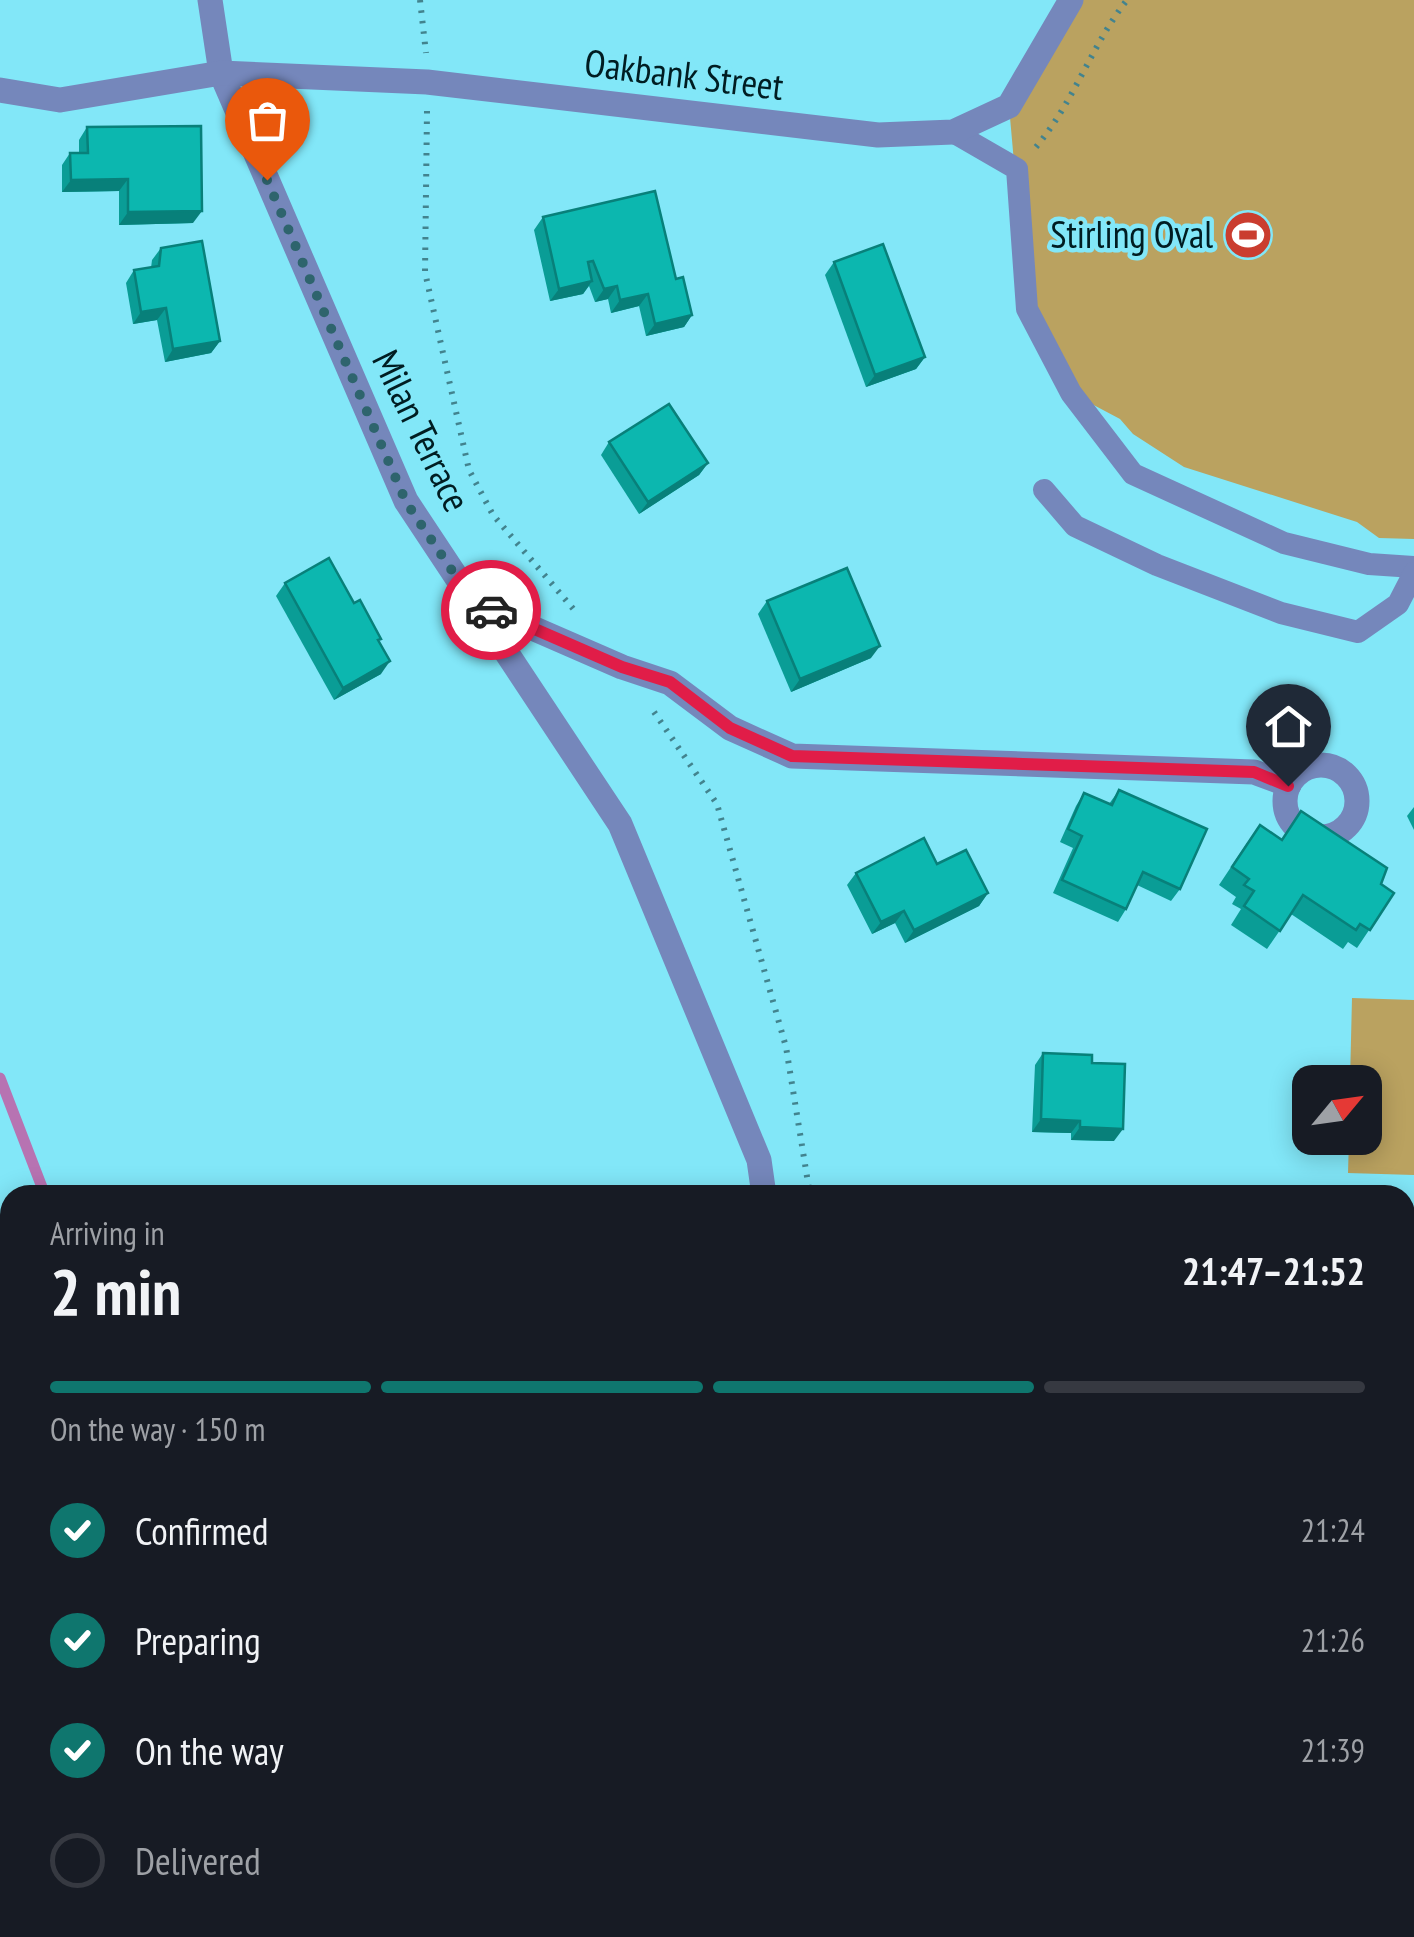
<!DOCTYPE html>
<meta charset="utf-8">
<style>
:root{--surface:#171b24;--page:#20242c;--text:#f1f3f6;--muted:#9ea1a6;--line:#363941;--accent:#0f766e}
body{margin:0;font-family:"PT Sans Narrow",sans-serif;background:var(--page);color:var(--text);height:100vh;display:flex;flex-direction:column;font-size:38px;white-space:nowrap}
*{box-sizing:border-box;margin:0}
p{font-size:32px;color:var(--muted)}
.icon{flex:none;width:55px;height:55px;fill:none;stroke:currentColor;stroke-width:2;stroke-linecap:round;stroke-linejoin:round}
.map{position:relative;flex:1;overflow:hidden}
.details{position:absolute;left:0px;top:1185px;width:1415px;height:752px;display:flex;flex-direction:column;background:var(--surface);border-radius:30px 30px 0 0;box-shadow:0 5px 25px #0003}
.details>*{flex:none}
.needle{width:65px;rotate:61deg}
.fabs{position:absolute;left:1292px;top:1065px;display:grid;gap:20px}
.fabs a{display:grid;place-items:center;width:90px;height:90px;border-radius:20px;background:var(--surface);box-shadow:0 5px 25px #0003;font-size:50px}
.pin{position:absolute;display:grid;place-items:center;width:85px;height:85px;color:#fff;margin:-102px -42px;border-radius:50% 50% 50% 0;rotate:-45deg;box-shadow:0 0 10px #0007}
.pin .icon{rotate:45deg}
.courier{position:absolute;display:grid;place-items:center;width:100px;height:100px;margin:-50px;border:8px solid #e11d48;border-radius:50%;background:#fff;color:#222;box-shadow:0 2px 12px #0007}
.head em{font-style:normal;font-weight:700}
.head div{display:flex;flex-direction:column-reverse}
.head{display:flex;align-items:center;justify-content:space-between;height:170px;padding:0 50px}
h1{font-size:65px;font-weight:700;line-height:75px}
.bar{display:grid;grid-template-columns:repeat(4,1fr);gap:15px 10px;align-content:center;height:120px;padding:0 50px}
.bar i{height:12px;border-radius:8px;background:var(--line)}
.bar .current{background:var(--accent)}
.bar p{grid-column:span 4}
ol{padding:0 50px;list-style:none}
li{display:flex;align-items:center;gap:30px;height:110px}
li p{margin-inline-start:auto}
li .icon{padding:10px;border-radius:50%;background:var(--accent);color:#fff;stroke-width:4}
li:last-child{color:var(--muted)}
li i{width:55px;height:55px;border:5px solid var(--line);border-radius:50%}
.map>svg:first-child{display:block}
.green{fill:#baa260}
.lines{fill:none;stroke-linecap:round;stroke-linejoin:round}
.stream{stroke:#b773b2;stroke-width:11}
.path{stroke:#42838e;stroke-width:6;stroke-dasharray:2.5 8;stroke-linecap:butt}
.lane{stroke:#7587bb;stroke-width:22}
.street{stroke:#7587bb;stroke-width:25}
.wall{fill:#0a9d96}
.shaded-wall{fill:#08807a}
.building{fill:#0cb7af;stroke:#08807a;stroke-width:2.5}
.done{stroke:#2e646d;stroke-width:10;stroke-dasharray:0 18}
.route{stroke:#e11d48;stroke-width:12}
.labels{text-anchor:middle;stroke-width:9;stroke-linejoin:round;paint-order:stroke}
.street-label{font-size:38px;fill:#001d22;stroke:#82e7f8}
.poi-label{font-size:38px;fill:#001d22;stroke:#82e7f8;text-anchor:end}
</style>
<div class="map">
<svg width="1414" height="1937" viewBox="0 0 1414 1937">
<rect width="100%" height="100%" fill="#82e7f8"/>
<g class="green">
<path d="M1071,0H1414V539L1379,538L1357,522L1184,467L1133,434L1120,419L1071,393L1027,309L1009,106Z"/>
<path d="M1352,998L1414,1000V1175L1348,1173L1349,1138H1365V1082H1350Z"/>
</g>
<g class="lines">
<path class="stream" d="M0,1078L45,1195"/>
<g class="path">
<path d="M420,0L426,53"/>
<path d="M427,111L425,272L469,470L493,515L576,612"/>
<path d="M1036,147C1074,102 1091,46 1127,0"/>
<path d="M654,712L717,804L786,1047L810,1195"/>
<path d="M1405,1750L1414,1751"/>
<path d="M611,1937L618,1928"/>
<path d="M1391,1937L1392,1928"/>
</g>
<g class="lane">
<path d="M953,132L1017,169L1027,309L1071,393L1133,474L1284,543L1369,564L1414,567"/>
<path d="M1044,490L1075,526L1157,565L1281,613L1358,632L1398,604L1414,573"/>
</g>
<g class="street">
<path d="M210,0L221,73L406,501L620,824L759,1160L764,1195"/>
<path d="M0,90L60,100L221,73L427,82L878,135L953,132L1009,106L1071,0"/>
<path d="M473,602L622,667L670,683L730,728L792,756L1254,772L1289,785"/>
<circle cx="1321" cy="801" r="36"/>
<path d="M563,1937L573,1928"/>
</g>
</g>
<g class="wall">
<path d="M87,127L193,223L119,225V191L62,192V165L70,153H79V140Z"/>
<path d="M543,217L676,279L692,315L684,327L646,336L639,306L611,313L608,299L595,302L589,286L583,294L550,301L534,230Z"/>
<path d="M161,248L220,341L211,353L165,362L157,320L133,324L126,283L134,270L151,268L152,260Z"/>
<path d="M834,262L925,357L916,369L866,387L825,275Z"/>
<path d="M609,442L708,463L699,475L639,514L601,455Z"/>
<path d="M285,583L354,603L381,674L334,700L276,596Z"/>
<path d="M767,601L871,658L791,692L758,614Z"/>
<path d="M1119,790L1180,889L1171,901L1137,885L1126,909L1118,922L1053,893L1073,848L1060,842L1076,806L1084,793L1109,804Z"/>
<path d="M1414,807V830L1407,816Z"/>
<path d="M1282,839L1381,884L1394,893L1357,948L1348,942L1343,949L1291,914L1267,949L1231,925L1241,909L1232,904L1236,897L1219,885L1247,843Z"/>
<path d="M937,864L988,893L979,906L905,943L895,923L872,934L847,885L856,873Z"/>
<path d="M1043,1053L1092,1063L1114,1141L1071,1140V1133L1032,1132L1035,1065Z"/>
<path d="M874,1928H974L968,1937H868Z"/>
</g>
<g class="shaded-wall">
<path d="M128,179L119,191L62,192L71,180Z"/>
<path d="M202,211L193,223L119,225L128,212Z"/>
<path d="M592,281L583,294L550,301L559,289Z"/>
<path d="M617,286L608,299L595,302L604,289Z"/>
<path d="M648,294L639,306L611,313L620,300Z"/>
<path d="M166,308L157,320L133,324L141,312Z"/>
<path d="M692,315L684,327L646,336L655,324Z"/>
<path d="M220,341L211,353L165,362L173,349Z"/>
<path d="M925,357L916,369L866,387L875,375Z"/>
<path d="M708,463L699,475L639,514L648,502Z"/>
<path d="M880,646L871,658L791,692L800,679Z"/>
<path d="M390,661L381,674L334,700L343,688Z"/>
<path d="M988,893L979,906L905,943L914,930Z"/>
<path d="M904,911L895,923L872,934L881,922Z"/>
<path d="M1041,1119L1080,1121L1071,1133L1032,1132Z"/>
<path d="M1080,1127L1123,1129L1114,1141L1071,1140Z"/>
<path d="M1414,1602V1613L1405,1614V1603Z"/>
</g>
<g class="building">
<path d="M201,126L202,211L128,212V179L71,180L70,153H88L87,127Z"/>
<path d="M655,191L676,279L683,277L692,315L655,324L648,294L620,300L617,286L604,289L593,261L588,262L592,281L559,289L543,217Z"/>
<path d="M202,241L220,341L173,349L166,308L141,312L134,270L159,266L161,248Z"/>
<path d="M883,244L925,357L875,375L834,262Z"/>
<path d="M669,404L708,463L648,502L609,442Z"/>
<path d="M329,558L354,603L360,600L381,639L378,640L390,661L343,688L285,583Z"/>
<path d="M847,568L880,646L800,679L767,601Z"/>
<path d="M1119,790L1207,829L1180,889L1143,872L1126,909L1062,880L1082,836L1068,829L1084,793L1112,805Z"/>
<path d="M1301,811L1387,868L1381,884L1394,893L1370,930L1360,924L1356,930L1303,895L1280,931L1244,906L1254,891L1244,885L1249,879L1232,867L1260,825L1282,840Z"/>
<path d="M924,838L937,864L966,850L988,893L914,930L904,911L881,922L856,873Z"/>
<path d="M1043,1053L1092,1055V1063L1125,1064L1123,1129L1080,1127V1121L1041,1119Z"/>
<path d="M1414,1444V1602L1405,1603V1445Z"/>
<path d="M877,1928H974L970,1933L965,1935V1937H878Z"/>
</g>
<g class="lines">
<path class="done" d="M267,180L406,502L473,602L491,610"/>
<path class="route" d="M491,610L622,667L670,682L730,728L792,756L1254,772L1288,786"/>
</g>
<defs>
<g id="stadium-disc" transform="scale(2.5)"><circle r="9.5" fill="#ca3d2f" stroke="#82e7f8"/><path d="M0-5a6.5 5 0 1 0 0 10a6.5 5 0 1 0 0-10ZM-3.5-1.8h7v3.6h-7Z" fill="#fff"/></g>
</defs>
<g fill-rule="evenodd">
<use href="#stadium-disc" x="1248" y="235"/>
</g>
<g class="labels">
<g class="street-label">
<text transform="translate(684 75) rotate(7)" y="13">Oakbank Street</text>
<text transform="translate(421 431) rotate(64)" y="13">Milan Terrace</text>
</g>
<g class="poi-label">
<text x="1213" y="248">Stirling Oval</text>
</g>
</g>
</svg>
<div class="fabs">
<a><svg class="needle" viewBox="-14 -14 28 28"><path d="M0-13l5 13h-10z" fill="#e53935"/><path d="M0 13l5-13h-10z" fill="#9ea1a6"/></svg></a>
</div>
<div class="pin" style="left:267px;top:180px;background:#ea580c"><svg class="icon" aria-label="bag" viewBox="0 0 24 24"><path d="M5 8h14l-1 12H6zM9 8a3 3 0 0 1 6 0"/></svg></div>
<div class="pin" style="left:1288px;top:786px;background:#1f2937"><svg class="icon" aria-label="home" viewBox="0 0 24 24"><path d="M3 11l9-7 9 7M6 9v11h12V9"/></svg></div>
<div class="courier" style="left:491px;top:610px"><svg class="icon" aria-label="car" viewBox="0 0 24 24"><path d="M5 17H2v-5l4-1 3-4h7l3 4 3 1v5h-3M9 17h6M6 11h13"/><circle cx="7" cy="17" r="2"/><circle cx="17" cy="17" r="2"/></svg></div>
<section class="details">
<div class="head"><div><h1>2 min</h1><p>Arriving in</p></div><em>21:47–21:52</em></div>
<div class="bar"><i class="current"></i><i class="current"></i><i class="current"></i><i></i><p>On the way · 150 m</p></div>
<ol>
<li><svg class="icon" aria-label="check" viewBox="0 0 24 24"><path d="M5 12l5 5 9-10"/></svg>Confirmed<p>21:24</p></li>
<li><svg class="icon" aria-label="check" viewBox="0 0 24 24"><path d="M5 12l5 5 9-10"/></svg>Preparing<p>21:26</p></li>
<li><svg class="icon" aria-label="check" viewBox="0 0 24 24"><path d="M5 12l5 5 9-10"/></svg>On the way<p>21:39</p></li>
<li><i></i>Delivered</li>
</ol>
</section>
</div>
